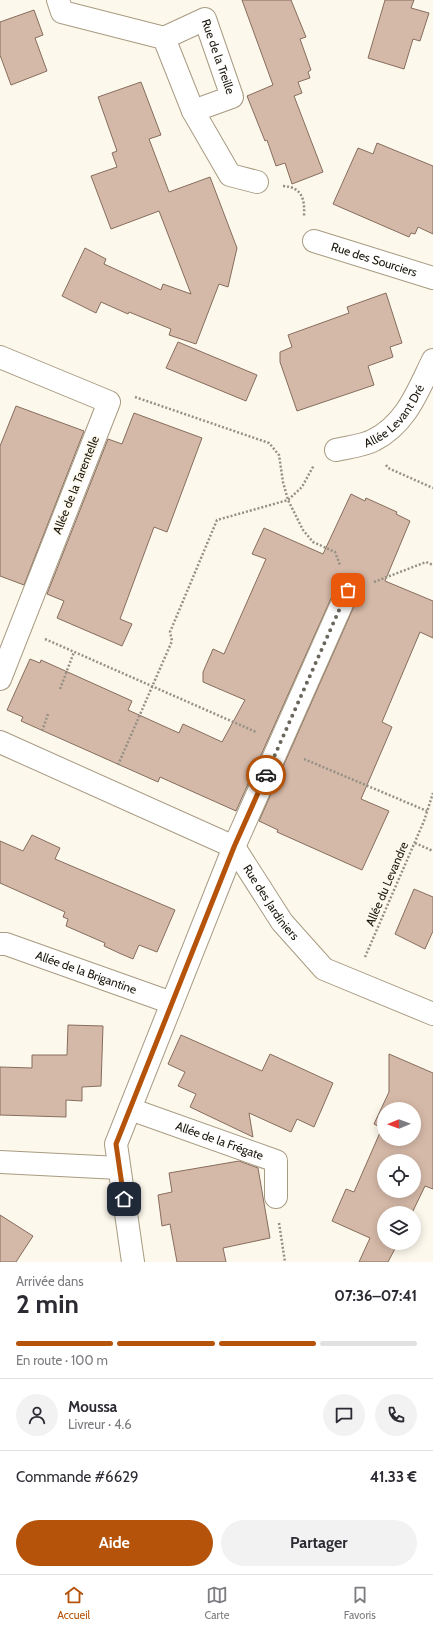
<!DOCTYPE html>
<html lang="fr">
<meta charset="utf-8">
<style>
:root{--surface:#fff;--page:#f2f2f3;--text:#2b2b33;--muted:#7c7c81;--line:#e1e1e2;--accent:#b45309}
body{margin:0;font-family:Cabin,sans-serif;background:var(--page);color:var(--text);height:100vh;display:flex;flex-direction:column;font-size:15px;white-space:nowrap}
*{box-sizing:border-box;margin:0}
p{font-size:13px;color:var(--muted)}
.icon{flex:none;width:22px;height:22px;fill:none;stroke:currentColor;stroke-width:2;stroke-linecap:round;stroke-linejoin:round}
.map{position:relative;height:1262px;overflow:hidden}
.sheet{display:flex;flex-direction:column;background:var(--surface);flex:1}
.sheet>*{flex:none}
.needle{width:26px;rotate:269deg}
.buttons{position:absolute;left:377px;top:1102px;display:grid;gap:8px}
.buttons a{display:grid;place-items:center;width:44px;height:44px;border-radius:50%;background:var(--surface);box-shadow:0 2px 10px #0003;font-size:20px}
.pin{position:absolute;display:grid;place-items:center;width:34px;height:34px;color:#fff;margin:-17px;border-radius:8px;box-shadow:0 2px 6px #0006}
.courier{position:absolute;display:grid;place-items:center;width:40px;height:40px;margin:-20px;border:3px solid #b45309;border-radius:50%;background:#fff;color:#222;box-shadow:0 1px 5px #0007}
.overview em{font-style:normal;font-weight:800}
.overview div{display:flex;flex-direction:column-reverse}
.overview{display:flex;align-items:center;justify-content:space-between;height:68px;padding:0 16px}
h1{font-size:26px;font-weight:800;line-height:30px}
.bar{display:grid;grid-template-columns:repeat(4,1fr);gap:6px 4px;align-content:center;height:48px;padding:0 16px}
.bar i{height:5px;border-radius:3px;background:var(--line)}
.bar .on{background:var(--accent)}
.bar p{grid-column:span 4}
.line{display:flex;align-items:center;gap:10px;padding:0 16px;border-top:1px solid var(--line)}
.line div{flex:1}
.round{display:grid;place-items:center;flex:none;width:42px;height:42px;border-radius:21px;background:var(--page)}
.action{display:flex;gap:8px;margin-top:auto;padding:8px 16px}
.action a{flex:1;height:46px;border-radius:24px;background:var(--accent);color:#fff;font-size:16px;font-weight:800;line-height:46px;text-align:center}
.action a+a{background:var(--page);color:var(--text)}
.dock{display:flex;justify-content:space-around;align-items:center;height:56px;border-top:1px solid var(--line);background:var(--surface);font-size:11px;color:var(--muted)}
.dock a{display:grid;justify-items:center;gap:2px}
.dock .on{color:var(--accent)}
.map>svg:first-child{display:block}
.building{fill:#d5b9a8;stroke:#866d5d;fill-rule:evenodd}
.lines{fill:none;stroke-linecap:round;stroke-linejoin:round}
.minor-casing{stroke:#a79b81;stroke-width:24}
.path{stroke:#959085;stroke-width:2.5;stroke-dasharray:2 2;stroke-linecap:butt}
.minor{stroke:#fff;stroke-width:22}
.done{stroke:#6a665b;stroke-width:4;stroke-dasharray:0 7.2}
.route{stroke:#b45309;stroke-width:5}
.labels{text-anchor:middle;stroke-width:3;stroke-linejoin:round;paint-order:stroke}
.street-label{font-size:12px;fill:#1b170d;stroke:#fdf8ec}
</style>
<div class="map">
<svg width="433" height="1262" viewBox="0 0 433 1262">
<rect width="100%" height="100%" fill="#fdf8ec"/>
<g class="building">
<path d="M242,0H291L306,37L300,39L311,70L308,72L310,78L298,82L302,93L294,96L323,172L292,184L285,163L276,166L267,140L265,141L247,96L273,85Z"/>
<path d="M385,0H414L411,8L429,13L420,41L413,39L404,69L368,58Z"/>
<path d="M34,10L43,35L35,38L47,71L11,85L0,55V22Z"/>
<path d="M141,82L161,135L149,139L169,192L210,177L237,248L228,287L219,284L196,344L169,335L171,329L129,312L128,314L101,302L96,313L62,296L85,248L106,259L104,264L161,290L163,284L191,294L159,211L111,229L91,176L117,167L112,153L117,151L98,97Z"/>
<path d="M377,143L433,166V234L418,227L415,234L411,233L409,237L333,204L358,148L373,154Z"/>
<path d="M386,293L402,343L390,347L393,357L368,366L374,385L297,411L280,362V352L292,347L288,335L349,313L347,307Z"/>
<path d="M178,342L257,375L246,401L166,368Z"/>
<path d="M16,406L84,431L24,585L0,576V446Z"/>
<path d="M134,413L202,438L167,532L154,527L120,619L132,624L122,646L57,618L64,601L47,594L108,439L122,444Z"/>
<path d="M351,494L365,501L366,498L397,512L396,514L410,521L385,581L433,601V638L420,632L382,722L392,727L361,799L389,811L362,870L277,832L278,830L259,821L359,595L360,588L358,583L353,579L346,578L340,580L337,585L236,811L160,777L158,782L21,721L23,717L7,710L30,659L40,663L41,660L132,701L128,710L179,733L183,724L222,742L245,700L203,682V672L213,649L224,654L266,559L252,554L264,528L323,554Z"/>
<path d="M32,835L60,848L55,859L175,910L157,952L139,945L133,959L119,953L104,946L105,943L66,926L68,919L63,917L65,912L0,883V841L23,851Z"/>
<path d="M414,889L433,897V931L425,949L395,934Z"/>
<path d="M68,1025L103,1026L101,1086L82,1087V1101L66,1100V1117L0,1115V1067L32,1068V1055H67Z"/>
<path d="M181,1035L262,1071L270,1054L333,1083L314,1127L297,1119L291,1132L249,1113L253,1137L190,1107L196,1094L178,1086L185,1072L168,1064Z"/>
<path d="M389,1054L433,1073V1189L425,1186L412,1213H384V1243H398L388,1262H359L370,1238L332,1221L346,1189L354,1192L382,1128L374,1124L389,1092ZM384,1109H414V1139H384ZM384,1161H414V1191H384Z"/>
<path d="M239,1161L258,1168L270,1238L223,1248L226,1262H177L170,1224L162,1226L158,1195L172,1192L169,1173Z"/>
<path d="M0,1215L33,1236L16,1262H0Z"/>
</g>
<g class="lines">
<g class="minor-casing">
<g id="minor">
<path d="M58,0L62,12L164,38L193,111L230,175L257,182"/>
<path id="s1" d="M164,38L205,19L232,97L193,111"/>
<path id="s2" d="M314,241L433,278"/>
<path d="M0,357L109,402L0,679"/>
<path id="s3" d="M336,450C348,447 363,446 374,440C407,423 418,390 433,360"/>
<path id="s4" d="M0,742L234,847L282,922L324,969L433,1014"/>
<path id="s5" d="M0,944H6L172,1003"/>
<path id="s6" d="M130,1109L276,1161V1197"/>
<path d="M0,1162L119,1168"/>
<path d="M133,1262L116,1144L234,847L348,590"/>
</g>
</g>
<g class="path">
<path d="M283,186C302,187 305,199 304,216"/>
<path d="M135,397L269,443L279,455L283,482L288,500L303,530L313,542L335,552L340,565"/>
<path d="M386,465L388,468L433,488"/>
<path d="M374,582L426,562L433,565"/>
<path d="M45,639L256,732"/>
<path d="M60,689L74,652"/>
<path d="M42,731L48,714"/>
<path d="M304,759L427,811"/>
<path d="M118,765L172,641L170,632L217,520L288,500L302,487L314,465"/>
<path d="M415,843L433,851"/>
<path d="M365,957L424,821L433,793"/>
<path d="M279,1223L285,1262"/>
</g>
<use href="#minor" class="minor"/>
</g>
<g class="lines">
<path class="done" d="M266,775L348,590"/>
<path class="route" d="M124,1199L116,1144L234,847L266,775"/>
</g>
<g class="labels">
<g class="street-label">
<text dy="4" stroke="none"><textPath href="#s1" startOffset="85">Rue de la Treille</textPath></text>
<text dy="4" stroke="none"><textPath href="#s2" startOffset="63">Rue des Sourciers</textPath></text>
<text dy="4" stroke="none"><textPath href="#s3" startOffset="71">Allée Levant Dré</textPath></text>
<text transform="translate(76 485) rotate(-68)" y="4">Allée de la Tarentelle</text>
<text transform="translate(387 884) rotate(-67)" y="4">Allée du Levandre</text>
<text dy="4" stroke="none"><textPath href="#s4" startOffset="323">Rue des Jardiniers</textPath></text>
<text dy="4" stroke="none"><textPath href="#s5" startOffset="91">Allée de la Brigantine</textPath></text>
<text dy="4" stroke="none"><textPath href="#s6" startOffset="95">Allée de la Frégate</textPath></text>
</g>
</g>
</svg>
<div class="buttons">
<a><svg class="needle" viewBox="-14 -14 28 28"><path d="M0-13l5 13h-10z" fill="#e53935"/><path d="M0 13l5-13h-10z" fill="#7c7c81"/></svg></a>
<a><svg class="icon" aria-label="locate" viewBox="0 0 24 24"><circle cx="12" cy="12" r="6"/><path d="M12 2v4M12 18v4M2 12h4M18 12h4"/></svg></a>
<a><svg class="icon" aria-label="layers" viewBox="0 0 24 24"><path d="M12 4l9 5-9 5-9-5zM3 14l9 5 9-5"/></svg></a>
</div>
<div class="pin" style="left:348px;top:590px;background:#ea580c"><svg class="icon" aria-label="bag" viewBox="0 0 24 24"><path d="M5 8h14l-1 12H6zM9 8a3 3 0 0 1 6 0"/></svg></div>
<div class="pin" style="left:124px;top:1199px;background:#1f2937"><svg class="icon" aria-label="home" viewBox="0 0 24 24"><path d="M3 11l9-7 9 7M6 9v11h12V9"/></svg></div>
<div class="courier" style="left:266px;top:775px"><svg class="icon" aria-label="car" viewBox="0 0 24 24"><path d="M5 17H2v-5l4-1 3-4h7l3 4 3 1v5h-3M9 17h6M6 11h13"/><circle cx="7" cy="17" r="2"/><circle cx="17" cy="17" r="2"/></svg></div>
</div>
<section class="sheet">
<div class="overview"><div><h1>2 min</h1><p>Arrivée dans</p></div><em>07:36–07:41</em></div>
<div class="bar"><i class="on"></i><i class="on"></i><i class="on"></i><i></i><p>En route · 100 m</p></div>
<div class="line" style="height:72px"><a class="round"><svg class="icon" aria-label="person" viewBox="0 0 24 24"><circle cx="12" cy="8" r="4"/><path d="M4 21q1-7 8-7t8 7"/></svg></a><div><b>Moussa</b><p>Livreur · 4.6</p></div><a class="round"><svg class="icon" aria-label="chat" viewBox="0 0 24 24"><path d="M4 5h16v11H9l-5 4z"/></svg></a><a class="round"><svg class="icon" aria-label="phone" viewBox="0 0 24 24"><path d="M5 4h4l2 5-3 2q2 4 5 5l2-3 5 2v4C11 20 4 13 5 4z"/></svg></a></div>
<div class="line" style="height:52px"><div>Commande #6629</div><b>41.33 €</b></div>
<div class="action"><a>Aide</a><a>Partager</a></div>
</section>
<nav class="dock">
<a class="on"><svg class="icon" aria-label="home" viewBox="0 0 24 24"><path d="M3 11l9-7 9 7M6 9v11h12V9"/></svg>Accueil</a>
<a><svg class="icon" aria-label="map" viewBox="0 0 24 24"><path d="M3 6l6-2 6 2 6-2v14l-6 2-6-2-6 2zM9 4v14M15 6v14"/></svg>Carte</a>
<a><svg class="icon" aria-label="saved" viewBox="0 0 24 24"><path d="M7 4h10v16l-5-4-5 4z"/></svg>Favoris</a>
</nav>
